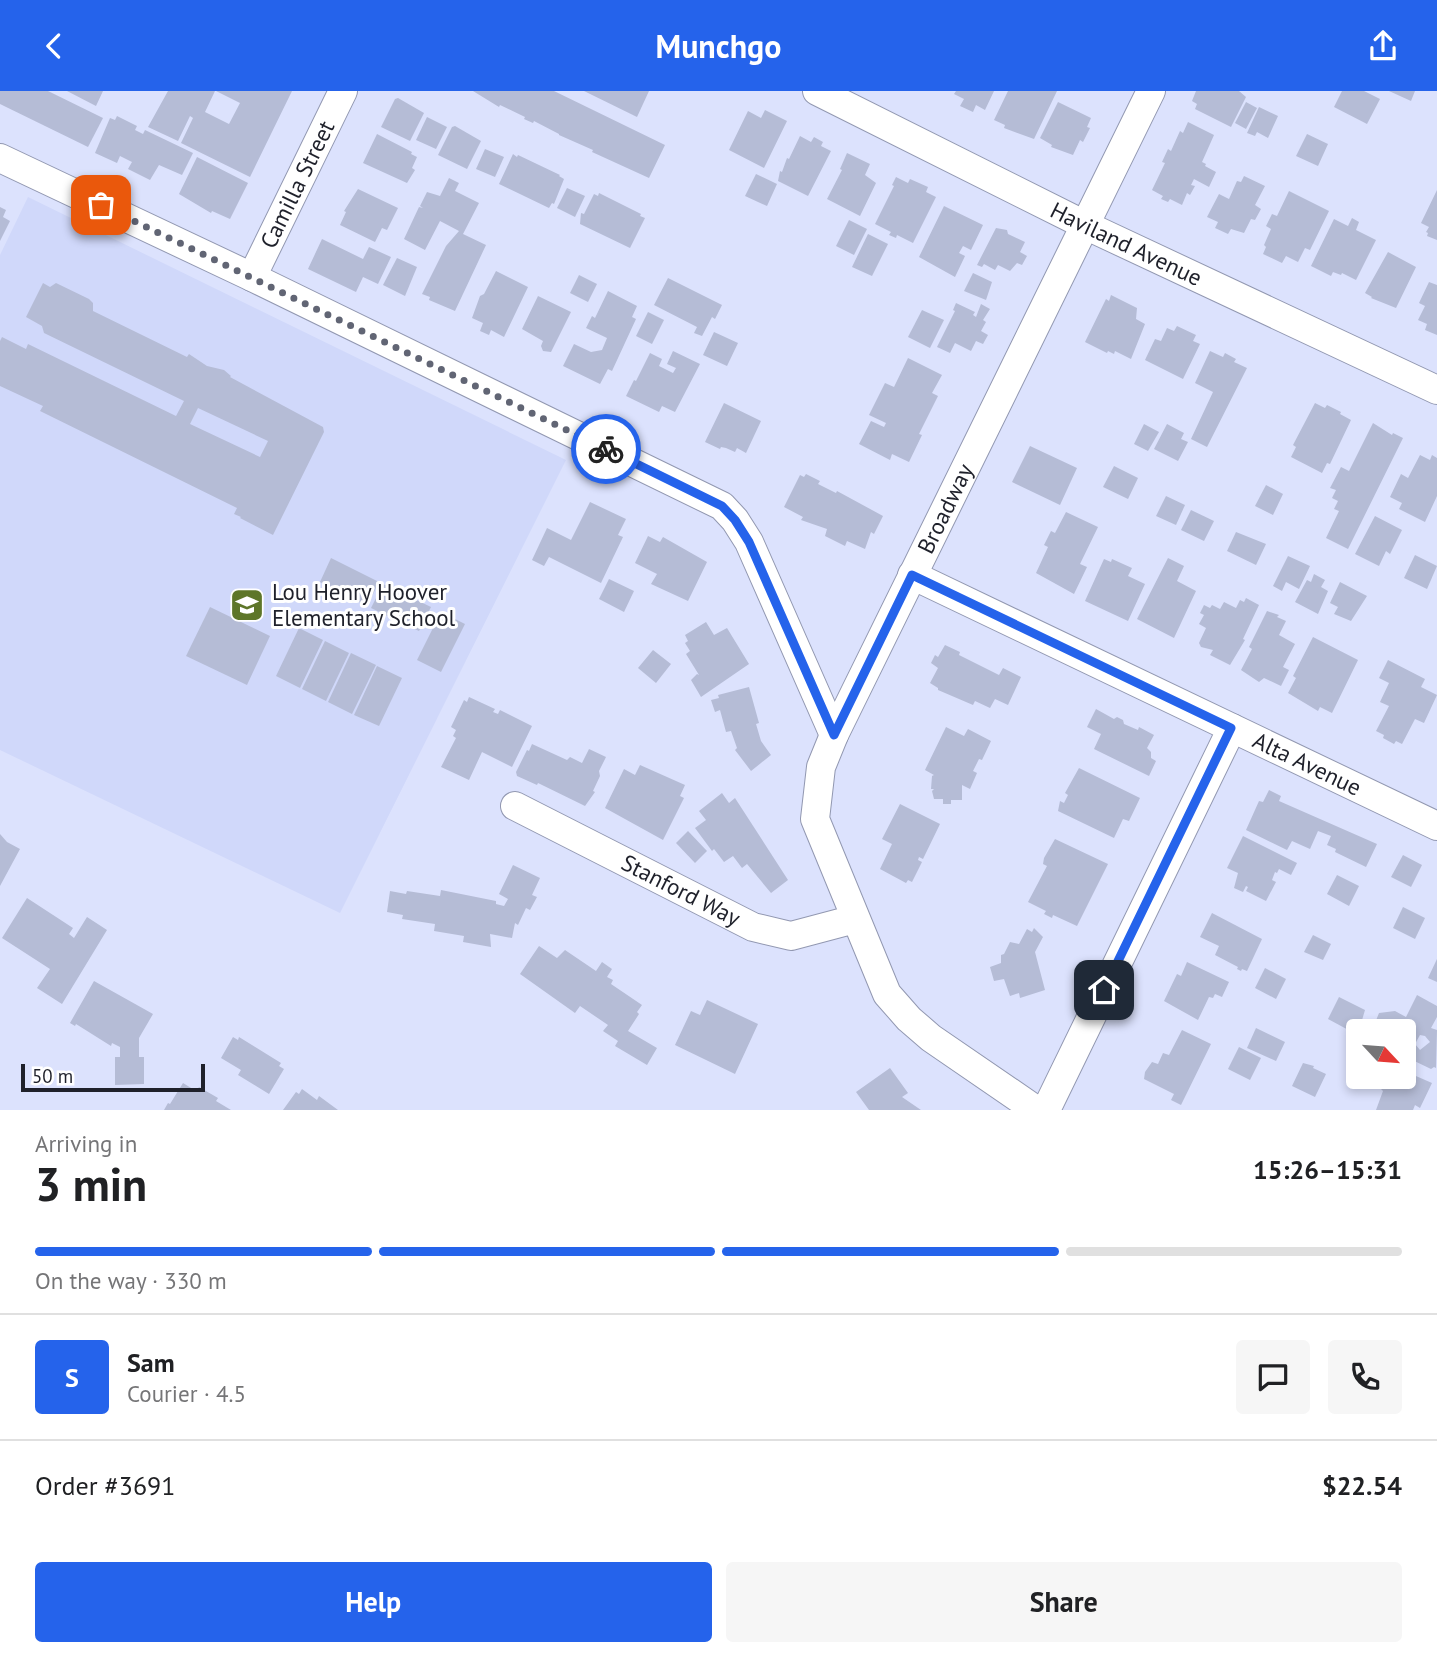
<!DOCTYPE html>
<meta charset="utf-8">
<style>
:root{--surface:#fff;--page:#f6f6f6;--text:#202124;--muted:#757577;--line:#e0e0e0;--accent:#2563eb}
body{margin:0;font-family:"PT Sans",sans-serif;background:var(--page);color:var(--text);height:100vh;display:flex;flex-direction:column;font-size:26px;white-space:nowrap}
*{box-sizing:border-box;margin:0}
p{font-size:23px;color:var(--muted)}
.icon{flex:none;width:38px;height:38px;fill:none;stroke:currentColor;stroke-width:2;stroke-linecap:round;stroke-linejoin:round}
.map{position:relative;height:1019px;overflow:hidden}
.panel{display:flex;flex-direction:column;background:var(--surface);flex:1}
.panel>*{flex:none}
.needle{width:46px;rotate:116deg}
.tools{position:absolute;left:1346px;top:928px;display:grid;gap:14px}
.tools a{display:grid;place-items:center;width:70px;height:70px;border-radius:7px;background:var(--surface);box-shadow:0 4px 10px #0003;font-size:35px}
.scale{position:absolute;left:21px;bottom:18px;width:184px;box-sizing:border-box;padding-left:7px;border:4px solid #1f212b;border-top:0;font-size:19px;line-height:24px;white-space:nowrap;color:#1f212b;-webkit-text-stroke:5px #fff;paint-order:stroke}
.pin{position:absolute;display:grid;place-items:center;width:60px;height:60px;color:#fff;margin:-30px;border-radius:14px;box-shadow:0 4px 10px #0006}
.courier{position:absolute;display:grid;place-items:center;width:70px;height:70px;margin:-35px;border:5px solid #2563eb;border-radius:50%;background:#fff;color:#222;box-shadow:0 2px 9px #0007}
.headline em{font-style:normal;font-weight:700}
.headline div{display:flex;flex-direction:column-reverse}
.headline{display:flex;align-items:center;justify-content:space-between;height:119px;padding:0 35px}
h1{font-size:46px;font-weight:700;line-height:52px}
.bar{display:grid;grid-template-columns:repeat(4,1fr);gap:10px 7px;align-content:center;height:84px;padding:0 35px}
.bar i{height:9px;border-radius:5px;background:var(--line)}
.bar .active{background:var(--accent)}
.bar p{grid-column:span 4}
.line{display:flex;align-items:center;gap:18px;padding:0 35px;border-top:2px solid var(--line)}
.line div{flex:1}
.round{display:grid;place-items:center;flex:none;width:74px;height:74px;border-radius:7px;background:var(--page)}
.action{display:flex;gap:14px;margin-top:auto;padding:14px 35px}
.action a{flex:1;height:80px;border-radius:7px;background:var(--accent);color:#fff;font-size:28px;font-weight:700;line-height:80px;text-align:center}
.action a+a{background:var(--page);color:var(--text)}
header{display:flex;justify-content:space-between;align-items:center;height:91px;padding:0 35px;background:var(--accent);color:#fff;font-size:32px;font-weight:700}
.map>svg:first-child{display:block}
.built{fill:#d0d8fa}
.building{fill:#b5bcd6;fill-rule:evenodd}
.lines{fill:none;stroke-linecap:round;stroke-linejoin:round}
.minor-casing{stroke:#9298b1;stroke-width:30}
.minor{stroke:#fff;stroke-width:28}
.done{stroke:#616574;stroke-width:7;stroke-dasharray:0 12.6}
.route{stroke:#2563eb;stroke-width:9}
.labels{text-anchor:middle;stroke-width:6;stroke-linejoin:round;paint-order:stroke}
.street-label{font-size:23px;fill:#1f212b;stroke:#fff}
.poi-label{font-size:23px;fill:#1f212b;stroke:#fff;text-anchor:start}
</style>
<header><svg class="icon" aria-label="back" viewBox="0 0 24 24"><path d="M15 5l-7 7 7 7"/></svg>Munchgo<svg class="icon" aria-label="share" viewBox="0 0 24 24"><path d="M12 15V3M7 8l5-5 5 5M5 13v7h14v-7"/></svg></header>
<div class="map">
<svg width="1437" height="1019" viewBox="0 0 1437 1019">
<rect width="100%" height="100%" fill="#dce2fd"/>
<path class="built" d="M28,106L566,369L340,822L0,659V164Z"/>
<g class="building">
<path d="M0,0H48L103,27L88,56L0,13Z"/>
<path d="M67,0H103L96,15Z"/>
<path d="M168,0H215L205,21L229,33L240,12L216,0H292L250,86L181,52L193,27L190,25L178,50L148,36Z"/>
<path d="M473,0H554L665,54L649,87L592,61L593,59L559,44V43L534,30L533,32L524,28L525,26L500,14L499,16Z"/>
<path d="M584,0H649L637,26Z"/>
<path d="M956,0H994L985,19L976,14L973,21L960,15L964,8L954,3Z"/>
<path d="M1008,0H1057L1034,48L1004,37L1005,34L994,29Z"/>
<path d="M1196,0H1239L1246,6L1231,36L1195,18L1197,13L1192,10Z"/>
<path d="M1342,0H1364L1380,8L1367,33L1334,16Z"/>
<path d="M1389,0H1415L1411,10Z"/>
<path d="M398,7L424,22L410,50L381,36L395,8Z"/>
<path d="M1058,11L1091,27L1087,36L1090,37L1083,51L1080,49L1073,64L1051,56L1052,54L1040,47Z"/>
<path d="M1246,11L1257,17L1246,38L1235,32Z"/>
<path d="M1259,16L1278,25L1268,47L1257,41L1255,45L1247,42Z"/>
<path d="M765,19L787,30L764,77L729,59L748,20L761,27Z"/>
<path d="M117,25L137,35L135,39L143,43L145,39L193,62L182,84L159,74L150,89L128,78L132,71L120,65L117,72L95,62L110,27L115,29Z"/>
<path d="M427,26L447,36L436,58L416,49Z"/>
<path d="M1188,31L1214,44L1202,71L1206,73L1205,75L1216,81L1209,96L1194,88L1191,94L1195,95L1190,104L1187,102L1182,114L1170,108L1168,111L1161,108L1163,105L1152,99L1165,72L1162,71L1168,58L1171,60L1180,40L1183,42Z"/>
<path d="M455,35L481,50L467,78L438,64L452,36Z"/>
<path d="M377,43L412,61L411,63L417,66L412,77L415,79L407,92L363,72Z"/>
<path d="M1307,43L1328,53L1318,75L1296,65Z"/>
<path d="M800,45L811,51L814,46L823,51L821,55L831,60L808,105L778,90L780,80L782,81L787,67L789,68Z"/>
<path d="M485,58L504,66L495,86L476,78Z"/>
<path d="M847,62L870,73L865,84L876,92L860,125L827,108L842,79L840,78Z"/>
<path d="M513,63L517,66L518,64L560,84L559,85L564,88L554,113L552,112L549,117L499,93Z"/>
<path d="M197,66L248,92L230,128L212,120L211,122L179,103Z"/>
<path d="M756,83L777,93L767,115L745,105Z"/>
<path d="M1244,85L1265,95L1255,114L1261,118L1255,129L1251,128L1244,142L1231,138L1228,143L1215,137L1218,131L1207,126L1219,103L1229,108L1237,90L1241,91Z"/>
<path d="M896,86L908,92L910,88L928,96L926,101L936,106L913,152L897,144L896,147L889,144L891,141L875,133L894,95L892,94Z"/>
<path d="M449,87L459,92L455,100L479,112L463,143L486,154L455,220L429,209L430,206L422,203L446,155L459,140L440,130L425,159L404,148L419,116L423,117L420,115L427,101L440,105Z"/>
<path d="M567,97L585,105L575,126L557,117Z"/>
<path d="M358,98L398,117L387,139L382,137L375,151L340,134L346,121L344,120Z"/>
<path d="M1437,99V149L1427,145L1428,142L1426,141L1429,136L1421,132Z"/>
<path d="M1289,100L1329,120L1310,159L1305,157L1298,171L1286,165L1282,172L1263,163L1266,156L1264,154L1271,138L1266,135L1272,123L1277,125Z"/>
<path d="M599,102L641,123L640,125L645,127L630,157L580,133L581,122L584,123L594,103L598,105Z"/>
<path d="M944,115L983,134L971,159L963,155L959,162L965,165L955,186L919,166Z"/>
<path d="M0,116L6,119L3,126L10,130L0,150Z"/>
<path d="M1352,127L1359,131L1356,139L1376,149L1356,189L1342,182L1341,184L1333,181L1331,185L1311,175L1334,128L1348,135Z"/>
<path d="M849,129L867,138L854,164L836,155Z"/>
<path d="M996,137L1007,139L1008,143L1025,151L1020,161L1027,165L1022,174L1017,172L1010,180L998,174L995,179L984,173L982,176L977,174Z"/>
<path d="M868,143L888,153L872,185L852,176Z"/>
<path d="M322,148L363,168L369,156L391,166L378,193L363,186L356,201L308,178Z"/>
<path d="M1388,161L1416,176L1396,217L1371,207L1372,206L1365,202Z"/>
<path d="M397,167L417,176L405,205L383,194Z"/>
<path d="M496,180L528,196L504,246L491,239L489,244L480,240L483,232L472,227L480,205L484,203Z"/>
<path d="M973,182L992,191L986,209L964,200Z"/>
<path d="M579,184L597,193L588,211L570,202Z"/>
<path d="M668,187L722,214L715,228L712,226L702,245L694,242L697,236L654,214Z"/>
<path d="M1429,191L1437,194V244L1425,239L1427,233L1418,229L1425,215L1419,212Z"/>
<path d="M43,192L50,196L56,192L89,208L93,212V220L187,266L189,263L207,275L224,279L231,285L230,286L323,336L324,341L273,444L240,427L241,426L234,423L237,417L40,320L43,315L0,295V250L2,246L26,258L28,253L176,325L184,310L44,242L42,235L26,226ZM198,317L268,350L260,366L190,333Z"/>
<path d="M608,200L637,215L632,226L636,228L612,280L608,278L600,293L563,275L574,253L591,261L602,259L607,247L586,237L592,225L595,227Z"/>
<path d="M1111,204L1137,217L1136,228L1145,233L1131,268L1115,260L1114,263L1108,260L1107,262L1085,251L1106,208L1109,210Z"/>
<path d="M538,205L571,221L551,261L543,260L541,255L543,250L522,238Z"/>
<path d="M956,212L975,221L973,224L976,226L981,213L990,218L983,229L986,231L981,240L988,244L983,253L976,250L971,260L955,252L950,262L937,256L955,220L953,219Z"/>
<path d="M922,219L944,229L930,257L908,246Z"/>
<path d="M648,221L664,229L652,253L636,245Z"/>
<path d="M1177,235L1196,244L1193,250L1200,253L1183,288L1145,269L1155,248L1161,250L1167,237L1174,240Z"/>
<path d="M714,241L738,252L727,275L703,264Z"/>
<path d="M673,260L700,273L675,321L662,315L659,321L626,305L634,289L636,290L650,262L662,268L659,275L673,282L676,277L667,273Z"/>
<path d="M1210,260L1223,266L1225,262L1236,268L1234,271L1247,277L1207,356L1191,348L1213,301L1195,292Z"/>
<path d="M908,267L942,284L932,302L938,305L919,343L922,344L909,371L892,363L890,369L859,353L871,330L884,336L886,332L869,324L885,292L894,296Z"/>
<path d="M724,312L761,330L746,362L737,357L735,361L726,357L721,356L720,358L705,351Z"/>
<path d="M1315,312L1325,317L1327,314L1341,321L1340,323L1351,329L1330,373L1327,372L1322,382L1291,366L1296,356L1293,354Z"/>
<path d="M1373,332L1392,344L1393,342L1403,347L1348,458L1326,447L1339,420L1334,418L1338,410L1332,407L1336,399L1330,397L1341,376L1349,380Z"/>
<path d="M1144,333L1159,341L1148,360L1134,353Z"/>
<path d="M1167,333L1184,342L1181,348L1188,351L1178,370L1154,358Z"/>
<path d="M1030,355L1077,377L1060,414L1012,391Z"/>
<path d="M1420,364L1430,369L1432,364L1437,367V405L1425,431L1399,418L1402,412L1390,406L1401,383L1408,387Z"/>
<path d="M1114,375L1138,387L1128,408L1103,396Z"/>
<path d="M806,383L820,390L818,393L836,402L837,400L883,425L874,443L871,441L865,458L847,450L845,455L825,445L827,438L801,429L803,426L784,416L800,384L804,386Z"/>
<path d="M1266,394L1283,403L1273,424L1255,415Z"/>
<path d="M1166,405L1185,414L1176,434L1156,425Z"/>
<path d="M590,411L626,428L618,444L623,446L601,492L549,466L544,475L532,469L547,437L571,449Z"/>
<path d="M1191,419L1214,430L1204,450L1181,439Z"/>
<path d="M1066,421L1098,436L1080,473L1087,476L1074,503L1036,482L1048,456L1044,454L1051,440L1055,442Z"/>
<path d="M1375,425L1402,439L1390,463L1386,460L1379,475L1355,463Z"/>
<path d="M1236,441L1266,453L1256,474L1227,460Z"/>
<path d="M648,445L660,451L663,446L707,471L688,510L651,493L657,483L635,472Z"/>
<path d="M1415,464L1437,475L1427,498L1404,487Z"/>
<path d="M1288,465L1310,475L1299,498L1286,491L1282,500L1273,495Z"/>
<path d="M331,467L379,491L367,515L320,491Z"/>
<path d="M1168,467L1184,475L1177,490L1196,500L1174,547L1137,528Z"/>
<path d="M1104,468L1111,471L1112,468L1132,477L1128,485L1145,493L1128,530L1085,510Z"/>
<path d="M1314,483L1325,489L1321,496L1328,500L1318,523L1295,511L1307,489L1311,491Z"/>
<path d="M609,488L634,500L624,521L599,508Z"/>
<path d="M1340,491L1367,505L1351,530L1334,523L1338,516L1330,512Z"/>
<path d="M383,493L431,516L419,540L371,517Z"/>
<path d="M1246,507L1259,514L1243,548L1245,549L1230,574L1210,564L1213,559L1201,556L1199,552L1206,537L1199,533L1204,524L1200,522L1204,514L1210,517L1212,514L1220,518L1224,511L1236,517L1240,509L1244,511Z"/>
<path d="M210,516L270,545L247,594L186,565Z"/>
<path d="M1267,520L1279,524L1277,526L1286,530L1279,544L1295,553L1283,576L1289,579L1281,595L1264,587L1259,591L1241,579L1252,558L1249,556Z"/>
<path d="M441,521L465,533L441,581L417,569Z"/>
<path d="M706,531L714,544L727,537L749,573L701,606L691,589L697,583L699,584L686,563L690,560L685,552L688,550L685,544Z"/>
<path d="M299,537L323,549L300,597L276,585Z"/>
<path d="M1313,546L1358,569L1332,622L1320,616L1318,620L1288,602L1296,587L1293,585Z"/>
<path d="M325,550L349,562L326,610L302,598Z"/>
<path d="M945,554L960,561L959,564L999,584L1003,577L1021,586L1008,614L995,608L990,617L975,610L973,614L938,599V597L930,592L938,577L931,572L935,564L938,566Z"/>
<path d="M653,559L671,573L656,592L638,577Z"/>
<path d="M351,562L376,574L352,623L328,611Z"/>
<path d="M1388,569L1425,588L1421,596L1437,604L1424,632L1415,628L1402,653L1396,650L1394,653L1383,647L1384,644L1376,640L1389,615L1380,611L1389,592L1379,587Z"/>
<path d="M377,575L402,587L379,635L354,624Z"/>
<path d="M749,596L759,632L756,633L761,650L771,664L751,680L735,659L737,657L731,640L726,641L720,619L715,621L711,609L719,607L718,604Z"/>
<path d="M469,606L495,618L493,621L498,623L500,619L532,635L512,676L482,661L469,689L441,676L456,647L453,645L456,639L451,636L464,609L467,611Z"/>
<path d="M1096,618L1114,628L1117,626L1123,629L1124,633L1138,639L1139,636L1154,644L1147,657L1151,661V667L1156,670L1149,685L1094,658L1101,643L1087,636Z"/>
<path d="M946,636L964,645L968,638L991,650L982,669L979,668L973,680L977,682L970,698L962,694V709H951V713H943V708H934L932,700L934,698H931L932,685L934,684L925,679Z"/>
<path d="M532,653L567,669L570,666L582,672L589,658L606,666L599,680L600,685L593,700L595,701L585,715L538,692L537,694L517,685L516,681L527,659L529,660Z"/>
<path d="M640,674L685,694L680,705L684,707L663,749L605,717L624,678L635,684Z"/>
<path d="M1079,677L1140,707L1129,730L1123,728L1114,747L1058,720L1060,710L1064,712L1068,704L1065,702Z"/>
<path d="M1269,699L1281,705L1279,710L1377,753L1366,776L1335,761L1336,758L1327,754L1331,745L1318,740L1310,758L1292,750L1287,759L1246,739L1259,710L1263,711Z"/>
<path d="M722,702L729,712L735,707L788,789L771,802L747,773L742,777L733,765L724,771L714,758L712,760L695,737L706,729L699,720Z"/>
<path d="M900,713L940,733L923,768L919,766L918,769L922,771L912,791L908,789L906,792L880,778L892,753L882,748Z"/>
<path d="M688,740L707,760L695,772L676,752Z"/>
<path d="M0,743L7,751L20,758L0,795Z"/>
<path d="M1243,745L1297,772L1291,784L1279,778L1277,782L1275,781L1272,789L1276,791L1266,810L1246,800L1248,796L1246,795L1243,801L1234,797L1238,782L1227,777Z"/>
<path d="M1055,748L1108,773L1077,835L1053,824L1052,827L1044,823L1046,820L1028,811L1047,775L1043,773L1044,767Z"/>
<path d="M1403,764L1422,774L1411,796L1391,786Z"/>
<path d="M513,774L540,787L532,804L537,806L530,819L526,817L518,834L515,832L512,847L490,843L491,856L463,851L464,845L434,840L435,833L402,828L403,824L387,821L390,800L406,803L407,800L440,805L441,799L496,810V813L504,815L508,808L499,803Z"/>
<path d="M1337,784L1359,795L1349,815L1327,803Z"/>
<path d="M27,807L73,837L69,843L74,847L87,826L107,839L62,913L37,897L50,878L2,847Z"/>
<path d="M1403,816L1425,827L1415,848L1393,837Z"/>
<path d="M1212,822L1262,848L1247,880L1242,878L1241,880L1237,878L1238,876L1215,864L1219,855L1200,846Z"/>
<path d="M1034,837L1043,846L1035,861L1045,899L1020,907L1019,902L1010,905L1004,888L994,890L990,876L1001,872V864L1004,863L1010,851L1019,853L1027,838L1032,841Z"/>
<path d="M1313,844L1331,853L1323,869L1304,861Z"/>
<path d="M539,855L557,867L565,859L596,880L602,871L612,878L607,886L613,889L611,893L642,914L637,921L639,923L628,940L657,957L647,974L615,955L618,950L603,940L608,934L580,915L575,922L520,883Z"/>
<path d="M1437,868V891L1428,887Z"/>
<path d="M1187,871L1229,891L1222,906L1215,903L1213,907L1209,906L1198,929L1164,910L1177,883L1181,885Z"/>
<path d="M1265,877L1286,888L1276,908L1255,897Z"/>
<path d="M94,890L153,923L139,947V966H144V993L115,994V966H120V956L112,952L111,955L76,933L75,935L70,932Z"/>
<path d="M1417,904L1437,915V926L1431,937L1437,939L1436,977L1434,976L1431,978L1404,965V940H1380L1373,937L1379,922L1395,920L1406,926ZM1420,944L1425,945L1430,951L1420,959L1415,953Z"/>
<path d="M1339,906L1365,919L1360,936L1358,935L1354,942L1328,928Z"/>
<path d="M707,909L758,933L735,983L675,954L691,920L700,924Z"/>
<path d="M1256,937L1285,951L1276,970L1247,957Z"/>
<path d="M1182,939L1211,953L1181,1014L1171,1009L1174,1003L1144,988L1145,981L1152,971L1158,973L1163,962L1169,964Z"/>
<path d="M233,946L238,949L239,946L281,972L279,975L284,978L269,1003L238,984L241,979L221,967Z"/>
<path d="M1239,956L1261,967L1250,989L1228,978Z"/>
<path d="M1303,972L1314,975L1313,977L1326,983L1315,1006L1292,995Z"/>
<path d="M890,977L908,1002L902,1006L921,1019H869L856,1001Z"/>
<path d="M1404,977L1410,980L1409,982L1432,992L1420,1017L1415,1014L1413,1019H1376L1383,1000L1381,998L1387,985H1404Z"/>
<path d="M183,992L196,1000L199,996L218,1007L216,1010L231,1019H164L168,1012L170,1013Z"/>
<path d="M302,998L317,1009L319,1005L338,1019H283L296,1001L299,1003Z"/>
</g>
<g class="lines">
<g class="minor-casing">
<g id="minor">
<path id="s1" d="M817,0L1085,134L1437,299"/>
<path d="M0,67L252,186L722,415L735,429L749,451L834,644"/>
<path id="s2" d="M252,186L343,0"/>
<path id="s3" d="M912,484L1437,735"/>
<path id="s4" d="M515,715L753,836L791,845L855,828"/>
<path id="s5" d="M1036,1019L931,947L909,928L887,903L815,728L821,676L834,644L1151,0"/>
<path d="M1046,1019L1232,637"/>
</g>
</g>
<use href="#minor" class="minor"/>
</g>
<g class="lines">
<path class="done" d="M101,114L606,358"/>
<path class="route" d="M606,358L722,415L735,429L749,451L834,644L912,484L1231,637L1104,899"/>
</g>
<defs>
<g id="school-square" transform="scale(1.75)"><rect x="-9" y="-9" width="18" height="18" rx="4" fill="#5e7629" stroke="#fff"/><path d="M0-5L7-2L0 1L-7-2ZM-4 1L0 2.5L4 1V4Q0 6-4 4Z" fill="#fff"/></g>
</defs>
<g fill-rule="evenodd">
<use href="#school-square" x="247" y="514"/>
</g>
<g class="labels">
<g class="street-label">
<text dy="8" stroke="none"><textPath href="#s2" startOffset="103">Camilla Street</textPath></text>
<text dy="8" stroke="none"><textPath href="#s1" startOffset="345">Haviland Avenue</textPath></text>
<text dy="8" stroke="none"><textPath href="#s5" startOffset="718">Broadway</textPath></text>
<text dy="8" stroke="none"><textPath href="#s3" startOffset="438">Alta Avenue</textPath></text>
<text dy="8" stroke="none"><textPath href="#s4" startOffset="186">Stanford Way</textPath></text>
</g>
<g class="poi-label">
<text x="272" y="509">Lou Henry Hoover<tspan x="272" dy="26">Elementary School</tspan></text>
</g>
</g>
</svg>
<div class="tools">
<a><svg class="needle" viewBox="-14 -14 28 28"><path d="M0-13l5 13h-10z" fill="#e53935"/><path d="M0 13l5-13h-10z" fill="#757577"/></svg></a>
</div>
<div class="scale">50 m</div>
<div class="pin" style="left:101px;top:114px;background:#ea580c"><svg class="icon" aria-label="bag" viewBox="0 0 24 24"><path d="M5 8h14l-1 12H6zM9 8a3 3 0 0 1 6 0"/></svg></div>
<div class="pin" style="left:1104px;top:899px;background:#1f2937"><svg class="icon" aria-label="home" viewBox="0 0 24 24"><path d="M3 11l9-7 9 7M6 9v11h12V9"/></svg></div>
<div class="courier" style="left:606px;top:358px"><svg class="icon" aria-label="bike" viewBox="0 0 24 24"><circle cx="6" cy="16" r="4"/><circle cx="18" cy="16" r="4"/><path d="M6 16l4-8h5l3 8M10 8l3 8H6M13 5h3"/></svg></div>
</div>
<section class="panel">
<div class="headline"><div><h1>3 min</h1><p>Arriving in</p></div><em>15:26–15:31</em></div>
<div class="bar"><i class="active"></i><i class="active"></i><i class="active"></i><i></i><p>On the way · 330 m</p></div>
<div class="line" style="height:126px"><b class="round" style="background:var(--accent);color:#fff">S</b><div><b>Sam</b><p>Courier · 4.5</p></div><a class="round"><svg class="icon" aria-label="chat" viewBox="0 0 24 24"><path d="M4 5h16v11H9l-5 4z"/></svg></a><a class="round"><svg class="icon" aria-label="phone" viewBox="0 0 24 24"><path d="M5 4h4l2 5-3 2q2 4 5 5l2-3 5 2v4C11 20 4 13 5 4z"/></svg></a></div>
<div class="line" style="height:91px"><div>Order #3691</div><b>$22.54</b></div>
<div class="action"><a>Help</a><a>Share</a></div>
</section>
